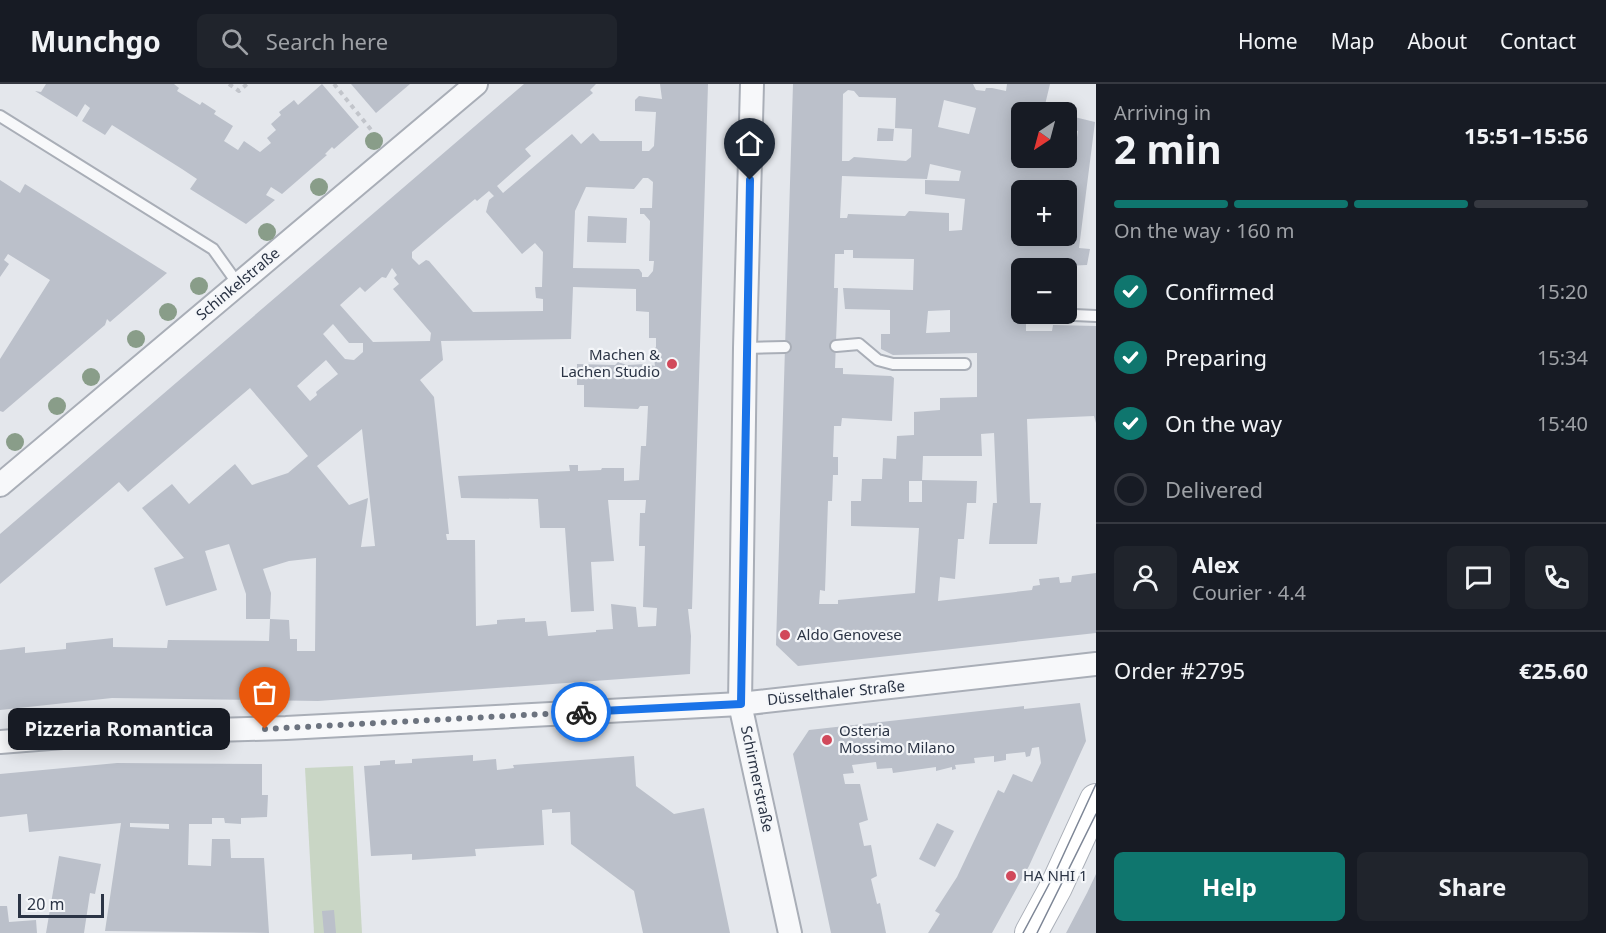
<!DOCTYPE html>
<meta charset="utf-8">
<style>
:root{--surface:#171b24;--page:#20242c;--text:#f1f3f6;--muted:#9ea1a6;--line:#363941;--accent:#0f766e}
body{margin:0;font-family:"Noto Sans",sans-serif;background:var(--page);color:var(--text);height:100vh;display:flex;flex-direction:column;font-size:22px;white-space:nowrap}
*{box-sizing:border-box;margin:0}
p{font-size:20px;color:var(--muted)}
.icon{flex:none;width:33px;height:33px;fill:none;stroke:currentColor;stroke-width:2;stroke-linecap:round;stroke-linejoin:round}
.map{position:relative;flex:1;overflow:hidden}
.sheet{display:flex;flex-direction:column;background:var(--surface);width:510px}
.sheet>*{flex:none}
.needle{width:39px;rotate:216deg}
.controls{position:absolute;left:1011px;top:18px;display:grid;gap:12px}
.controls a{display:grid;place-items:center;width:66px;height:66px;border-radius:9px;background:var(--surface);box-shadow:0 3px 15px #0003;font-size:30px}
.scale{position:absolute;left:18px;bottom:15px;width:86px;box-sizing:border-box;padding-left:6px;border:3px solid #2b3445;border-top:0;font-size:16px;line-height:21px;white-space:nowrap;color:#2b3445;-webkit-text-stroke:4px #f4f6f9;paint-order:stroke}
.pin{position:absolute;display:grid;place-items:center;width:51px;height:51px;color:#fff;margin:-62px -26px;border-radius:50% 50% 50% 0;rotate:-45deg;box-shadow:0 0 6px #0007}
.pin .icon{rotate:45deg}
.courier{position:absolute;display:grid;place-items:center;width:60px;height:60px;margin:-30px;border:4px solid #1a73e8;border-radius:50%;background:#fff;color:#222;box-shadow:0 2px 8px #0007}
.bubble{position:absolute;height:42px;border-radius:9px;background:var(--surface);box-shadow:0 3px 15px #0003;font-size:20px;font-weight:700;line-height:42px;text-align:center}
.summary em{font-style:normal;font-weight:700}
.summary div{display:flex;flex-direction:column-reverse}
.summary{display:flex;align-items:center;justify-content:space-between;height:102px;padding:0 18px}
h1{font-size:39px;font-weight:700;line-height:45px}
.bar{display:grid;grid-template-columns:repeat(4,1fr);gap:9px 6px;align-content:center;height:72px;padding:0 18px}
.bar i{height:8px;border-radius:4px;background:var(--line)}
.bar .selected{background:var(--accent)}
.bar p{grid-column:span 4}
.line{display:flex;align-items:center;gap:15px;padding:0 18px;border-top:2px solid var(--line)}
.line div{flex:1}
.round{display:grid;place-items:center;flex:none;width:63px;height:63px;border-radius:9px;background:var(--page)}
ol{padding:0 18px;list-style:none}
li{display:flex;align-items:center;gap:18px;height:66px}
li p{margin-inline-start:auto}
li .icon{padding:6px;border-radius:50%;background:var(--accent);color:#fff;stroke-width:4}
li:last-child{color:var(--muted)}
li i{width:33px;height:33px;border:3px solid var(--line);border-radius:50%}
.cta{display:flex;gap:12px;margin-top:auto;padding:12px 18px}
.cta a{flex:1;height:69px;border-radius:9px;background:var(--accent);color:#fff;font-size:24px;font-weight:700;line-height:69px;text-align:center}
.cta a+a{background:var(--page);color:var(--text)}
header{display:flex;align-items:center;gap:36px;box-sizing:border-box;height:84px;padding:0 30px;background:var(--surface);border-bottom:2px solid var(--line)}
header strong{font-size:28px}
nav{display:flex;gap:33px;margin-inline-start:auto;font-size:21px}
.search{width:420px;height:54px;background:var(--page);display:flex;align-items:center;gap:15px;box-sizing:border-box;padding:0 21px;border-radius:9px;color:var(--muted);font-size:22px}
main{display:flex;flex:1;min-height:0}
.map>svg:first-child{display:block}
.green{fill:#c9d6c5}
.building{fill:#bbc0ca;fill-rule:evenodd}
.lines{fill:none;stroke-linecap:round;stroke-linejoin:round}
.lane-casing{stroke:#a9aeb7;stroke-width:14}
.street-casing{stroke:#a9aeb7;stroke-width:26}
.secondary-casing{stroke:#a9aeb7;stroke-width:34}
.path{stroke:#c2c5cb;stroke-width:4;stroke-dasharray:4.5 4.5;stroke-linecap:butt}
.lane{stroke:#f7f8fa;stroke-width:10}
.street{stroke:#f7f8fa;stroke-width:22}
.secondary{stroke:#fff;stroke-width:32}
.tram{stroke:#7d8696;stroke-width:1.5}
.tree{fill:#899d89}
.done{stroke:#6c737f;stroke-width:6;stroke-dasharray:0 10.8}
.route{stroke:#1a73e8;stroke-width:8}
.poi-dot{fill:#d1495b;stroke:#f4f6f9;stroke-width:2}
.labels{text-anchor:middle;stroke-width:4.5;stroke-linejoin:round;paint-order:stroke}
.street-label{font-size:15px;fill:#2b3445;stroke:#f4f6f9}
.poi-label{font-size:15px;fill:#2b3445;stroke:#f4f6f9;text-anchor:start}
</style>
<header>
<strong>Munchgo</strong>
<div class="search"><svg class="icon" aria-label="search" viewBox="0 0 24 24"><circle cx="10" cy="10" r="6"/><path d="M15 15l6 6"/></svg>Search here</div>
<nav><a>Home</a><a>Map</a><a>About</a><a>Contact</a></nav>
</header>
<main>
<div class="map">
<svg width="1096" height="849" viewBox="0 0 1096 849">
<rect width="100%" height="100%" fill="#e4e7ec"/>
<path class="green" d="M353,682L362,849H314L305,684Z"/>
<g class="building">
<path d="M46,0H174L179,4L177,7L200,21L202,18L216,27L214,30L233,42L224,57L238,66L244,57L260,68L271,59L267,54L276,46L271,40L281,31L279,28L294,16L298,21L322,0L359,43L334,65L332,63L325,70L327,71L282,110L271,103L266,111L275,116L246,140L190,105L197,95L182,85L112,41L105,51L82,37L90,24L85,20L77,33L35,7L41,8Z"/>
<path d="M351,0H410L376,29Z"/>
<path d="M524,0H596L590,6L593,9L525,65L531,72L497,102L503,109L572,50L581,60L593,49L600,57H642V67H649L654,62L656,28L635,27V16L639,12L662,15L660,0H708L692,525H688L691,552L690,590L318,617L112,614L0,626V566L25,563V569L66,565V559L113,554V563L167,564L168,556L269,557L270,535H246V510L229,460L205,467L217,506L166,522L154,484L184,474L142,424L172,400L189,420L235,380L252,401L288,389L308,372L250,304L128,408L119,398L0,500V450ZM643,94H648L653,98L652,124H640V130H644L650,137L649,177H654L653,187L648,193H642V189L639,185L573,184L575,127L586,103L634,105ZM489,107L494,112L489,116L486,128L522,170L535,159L543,168L542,203H535L536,214L543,215V227L473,228L429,177L426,176L419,181L412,174V168L446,139L475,115L477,117ZM392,184L397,191L394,194L399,200L393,205L431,249L430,257L373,258L340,221L360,203L365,208L382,193L386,194ZM573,203L636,205V227L649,228V254H656V263L653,267L655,282L646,280L627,281L618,278L615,281L577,280V301H584V323L638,325L640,322H648L646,362H641L639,396L624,397V384H602L601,386L578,387V381H569L570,387L458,392L461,414L538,415L540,444H565L571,528L594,527L591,478L614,477L608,416H646L645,429H640L639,462H645L643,523L657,524L656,542L638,543L636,523L611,520L613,545L596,546V548L548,552L546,537L525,538V534L497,536V540L476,542L475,456H447L446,450H449L434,313L420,296L443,276L441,257L571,255ZM333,240L349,259H363V268L354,276L345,275L323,250ZM326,276L338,290L316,308L317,311L310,317L297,302ZM362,345L375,462L361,463L368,414L349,421L317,382ZM316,474L315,567H297V555H290L289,536L270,535L271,509L263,485L289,477Z"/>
<path d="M793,0H973L976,6L985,7L986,4H992L1006,7L1007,0H1050L1044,25L1055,28H1022V74L1074,73L1078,47L1066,44V31L1095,38L1079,164L1090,165L1087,181L1022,184V230H1026V247H1052L1053,241L1096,242V339L1094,332L1027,335L1030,419H1041L1037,460H989L993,419H997L994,349L981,350L982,372H923L922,396L977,397L976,419H967L964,455H958L955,495L940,493L938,517L1032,506L1033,502L1040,501L1039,495L1059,493L1060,499L1071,498L1072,492L1096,489V549L798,582L776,561ZM848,6L854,7L859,13L896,14L895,44L912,45L911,73L906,77L854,73L849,77H842L843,10ZM944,16L976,24L969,50L938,43ZM930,80L961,87L959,97L925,96V110L965,115L962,146L949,147V129L909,127L905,132L848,130L847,134H840L842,92L927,95ZM1022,106H1066V152H1022ZM844,166H853V174L914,175L913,206L843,204L845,225L890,226V250H881V265L893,271L977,269V313L940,314V326L914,328V351L897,352L896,375L883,374L882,395H862L861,417H851V442L919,444L915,509L838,516V520H819L820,506L825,507L828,417H832L833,391H838V373H833L834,342H841L842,334L892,337L894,294L891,292L843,290V284H835L838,204H834L835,170H844ZM950,226V248L926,249L928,227ZM909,397H922V418H909Z"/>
<path d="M878,44L894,45L893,57H877Z"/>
<path d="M0,96L20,109L25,100L167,189L110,238L107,235L105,241L3,328L0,327V275L50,196L8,170L4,176L9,180L0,193Z"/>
<path d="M588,132L627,134L626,159L587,158Z"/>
<path d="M1080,619L1086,657L1029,782L992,849H928L940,830L935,827L957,793L998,706L1004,709L1013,690L1032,698L1041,679L1039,663L1032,664L1030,672L1026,673L1025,668L1006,670V676L994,678V672L974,674L975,679L955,681L956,685L952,686V683L936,687V683L893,689L892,684L877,685L876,678L852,681L854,689L843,690L845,700H860L868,736L859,739L864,762L871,761L877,792L871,795L877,820L880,819L886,849H831L793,670L809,646L1024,622V625Z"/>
<path d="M473,671V677L496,675L497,686L514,684L513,681L634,672L636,702L674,730L704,724L730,849H643L634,807L571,760L570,728L552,729V725L542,726L544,761L475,765L476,772L412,776V770L371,772L364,682L380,681V677L395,676V680L412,679V675Z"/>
<path d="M117,679L262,680V711H268L267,733L241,734V740L225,739L224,734H212V740H189L188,781L211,782L212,755H230L231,774H264L269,849L105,847L121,739L29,748L27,730L0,733V690ZM130,739L169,740V745L130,743Z"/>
<path d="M937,739L954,747L935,783L919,775Z"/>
<path d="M59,772L101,780L95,810L90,809L84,849H46Z"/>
<path d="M1096,790V849H1066L1087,809Z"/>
<path d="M0,822H7L9,838L36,836L37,849H0Z"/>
<path d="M334,826L336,849H324L322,827Z"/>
</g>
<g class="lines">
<g class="lane-casing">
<g id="lane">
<path d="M0,32L213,165L238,200"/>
<path d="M1074,231L1096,232"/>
<path d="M836,262L859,260L878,276L893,280H965"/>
<path d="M745,264L785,263"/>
</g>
</g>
<g class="street-casing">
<g id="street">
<path d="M752,0L745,264L740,620L790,849"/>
<path d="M0,401L476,0"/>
<path d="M0,658L113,649L286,644L740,620L1096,580"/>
</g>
</g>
<g class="secondary-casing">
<path id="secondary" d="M1031,849L1056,803L1096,716"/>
</g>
<g class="path">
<path d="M229,0L239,7L247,0"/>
<path d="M334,0L377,53"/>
</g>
<use href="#lane" class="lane"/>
<use href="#street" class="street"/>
<use href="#secondary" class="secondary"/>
<g class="tram">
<path d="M1023,849L1055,789L1096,700"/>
<path d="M1037,849L1096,730"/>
</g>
</g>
<g class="tree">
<circle cx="374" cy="57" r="9"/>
<circle cx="319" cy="103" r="9"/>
<circle cx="267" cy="148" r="9"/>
<circle cx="199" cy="202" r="9"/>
<circle cx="168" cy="228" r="9"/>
<circle cx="136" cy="255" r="9"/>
<circle cx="91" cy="293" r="9"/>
<circle cx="57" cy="322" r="9"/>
<circle cx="15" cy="358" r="9"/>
</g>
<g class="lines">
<path class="done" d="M265,645L581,628"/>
<path class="route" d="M581,628L741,620L750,96"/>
</g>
<g class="poi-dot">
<circle cx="672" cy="280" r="6"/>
<circle cx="785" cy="551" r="6"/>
<circle cx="827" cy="656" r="6"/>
<circle cx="1011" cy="792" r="6"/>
</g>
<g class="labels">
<g class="street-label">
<text transform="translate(238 200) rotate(-40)" y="5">Schinkelstraße</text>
<text transform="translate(836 609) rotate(-6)" y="5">Düsselthaler Straße</text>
<text transform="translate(757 695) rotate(78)" y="5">Schirmerstraße</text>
</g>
<g class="poi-label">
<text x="660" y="276" text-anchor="end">Machen &amp;<tspan x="660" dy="17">Lachen Studio</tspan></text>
<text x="797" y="556">Aldo Genovese</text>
<text x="839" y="652">Osteria<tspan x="839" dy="17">Mossimo Milano</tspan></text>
<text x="1023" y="797">HA NHI 1</text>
</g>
</g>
</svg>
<div class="controls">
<a><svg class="needle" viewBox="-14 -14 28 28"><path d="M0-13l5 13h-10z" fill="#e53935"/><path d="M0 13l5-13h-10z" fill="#9ea1a6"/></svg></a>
<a>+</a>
<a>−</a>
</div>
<div class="scale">20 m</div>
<div class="pin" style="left:265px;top:645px;background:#ea580c"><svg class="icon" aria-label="bag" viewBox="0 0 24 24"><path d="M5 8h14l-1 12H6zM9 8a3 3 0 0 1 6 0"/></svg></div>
<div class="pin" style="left:750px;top:96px;background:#1f2937"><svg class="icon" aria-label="home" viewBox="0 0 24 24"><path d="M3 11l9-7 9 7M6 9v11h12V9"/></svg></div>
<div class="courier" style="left:581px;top:628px"><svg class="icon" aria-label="bike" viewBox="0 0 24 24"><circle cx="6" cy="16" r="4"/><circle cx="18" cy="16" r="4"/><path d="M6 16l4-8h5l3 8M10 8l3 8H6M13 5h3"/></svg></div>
<div class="bubble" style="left:8px;top:624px;width:222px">Pizzeria Romantica</div>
</div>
<section class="sheet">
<div class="summary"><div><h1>2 min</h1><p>Arriving in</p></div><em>15:51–15:56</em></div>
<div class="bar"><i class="selected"></i><i class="selected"></i><i class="selected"></i><i></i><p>On the way · 160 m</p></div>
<ol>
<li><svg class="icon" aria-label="check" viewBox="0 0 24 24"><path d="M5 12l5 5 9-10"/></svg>Confirmed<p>15:20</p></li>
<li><svg class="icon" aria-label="check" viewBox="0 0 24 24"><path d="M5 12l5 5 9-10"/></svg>Preparing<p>15:34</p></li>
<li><svg class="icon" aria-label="check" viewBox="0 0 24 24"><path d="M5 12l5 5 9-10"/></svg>On the way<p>15:40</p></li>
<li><i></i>Delivered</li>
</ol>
<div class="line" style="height:108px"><a class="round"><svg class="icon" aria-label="person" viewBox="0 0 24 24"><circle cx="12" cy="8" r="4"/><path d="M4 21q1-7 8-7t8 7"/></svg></a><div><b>Alex</b><p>Courier · 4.4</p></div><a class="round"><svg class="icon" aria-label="chat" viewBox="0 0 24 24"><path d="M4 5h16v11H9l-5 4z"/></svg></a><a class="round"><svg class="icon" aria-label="phone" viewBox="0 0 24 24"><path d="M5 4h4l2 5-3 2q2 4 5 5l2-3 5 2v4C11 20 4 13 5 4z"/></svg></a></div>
<div class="line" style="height:78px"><div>Order #2795</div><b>€25.60</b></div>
<div class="cta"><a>Help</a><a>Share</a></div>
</section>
</main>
